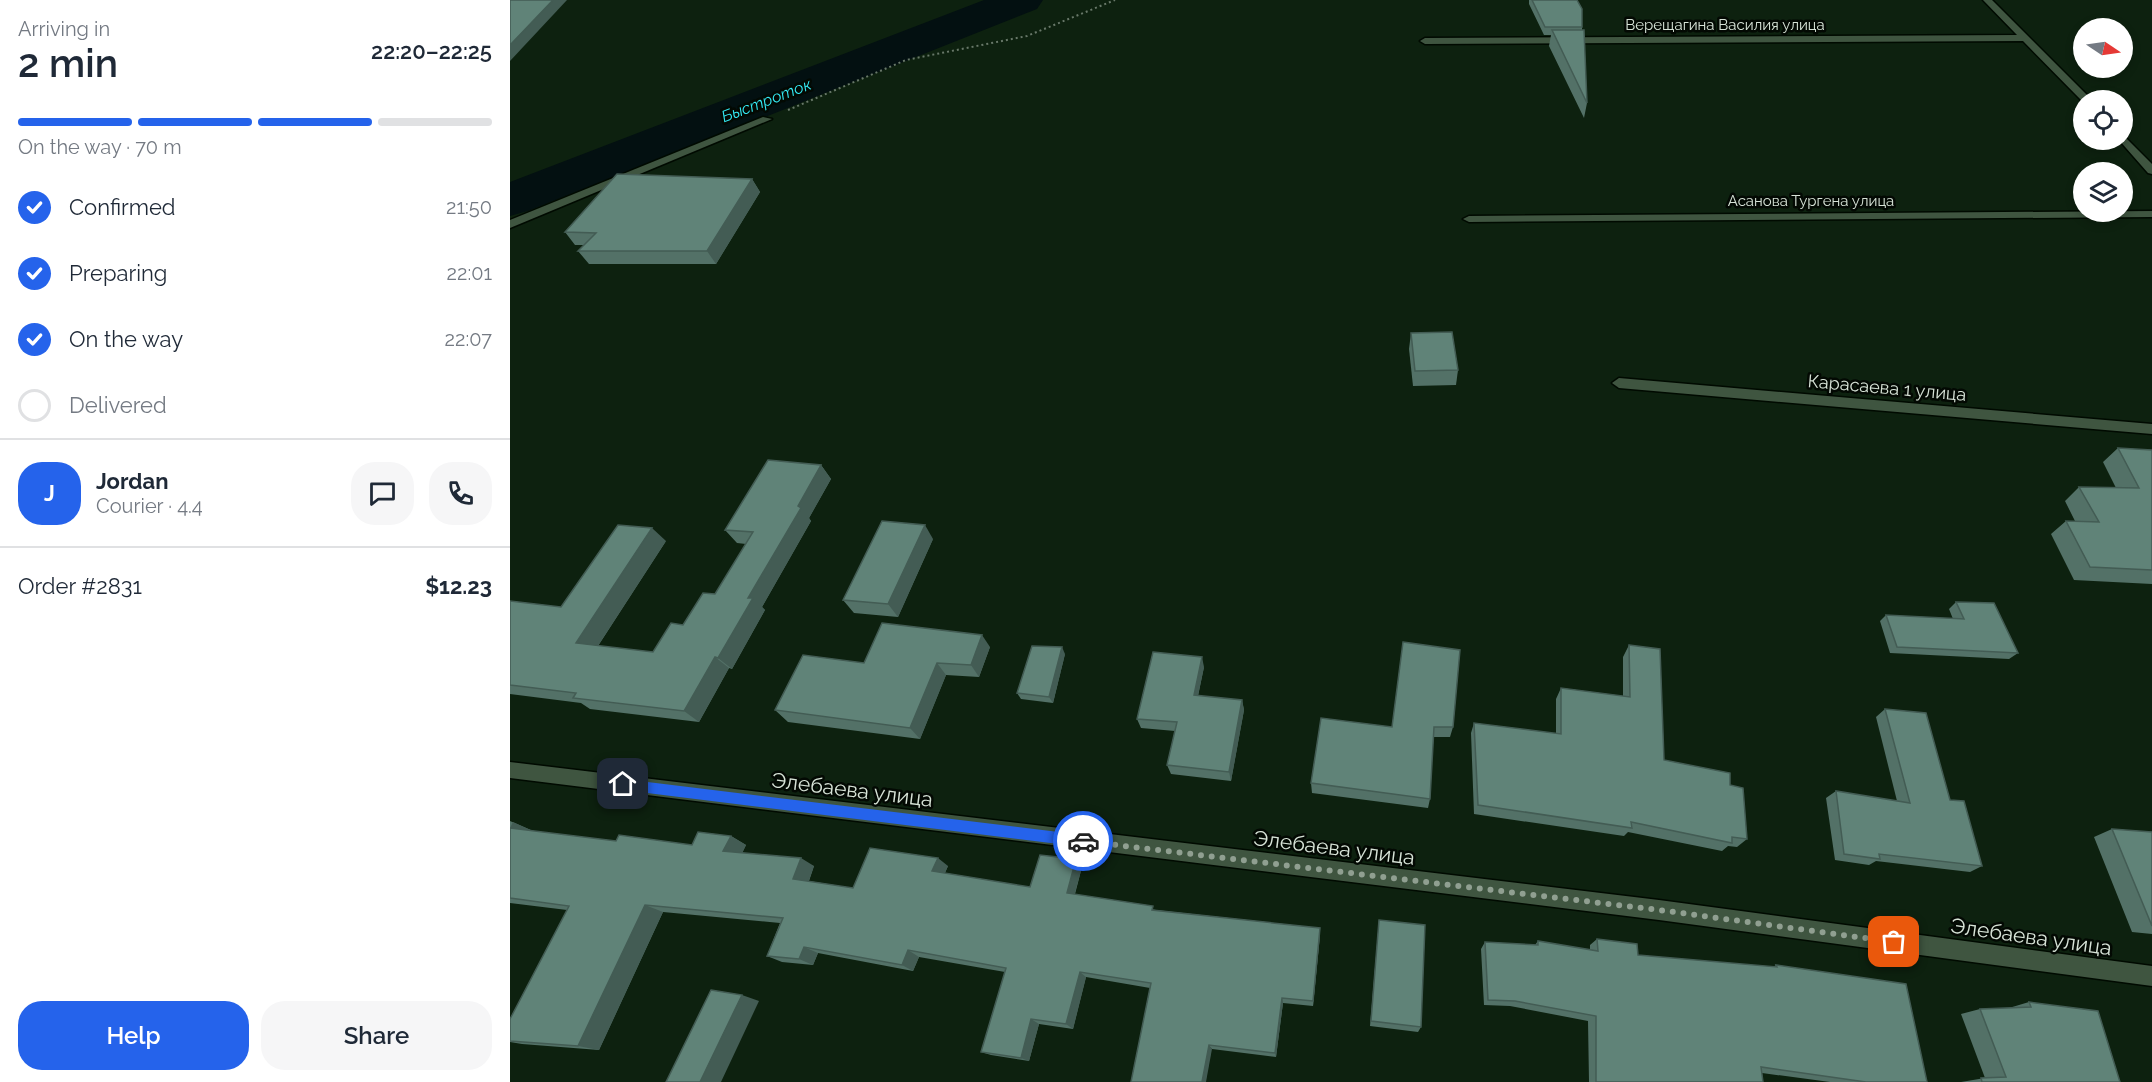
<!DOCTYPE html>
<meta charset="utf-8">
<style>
:root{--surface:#fff;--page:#f6f6f7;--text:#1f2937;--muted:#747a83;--line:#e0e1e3;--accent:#2563eb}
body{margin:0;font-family:Raleway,sans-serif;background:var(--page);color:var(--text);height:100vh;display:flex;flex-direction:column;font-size:22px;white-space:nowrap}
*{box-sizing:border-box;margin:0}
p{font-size:20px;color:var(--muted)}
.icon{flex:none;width:33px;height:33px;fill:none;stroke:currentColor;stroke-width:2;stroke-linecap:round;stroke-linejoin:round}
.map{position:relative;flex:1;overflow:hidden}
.sheet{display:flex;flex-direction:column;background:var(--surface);width:510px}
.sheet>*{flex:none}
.needle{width:39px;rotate:103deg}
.tools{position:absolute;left:1563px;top:18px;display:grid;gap:12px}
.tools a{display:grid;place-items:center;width:60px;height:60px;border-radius:50%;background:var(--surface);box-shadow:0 3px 9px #0003;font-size:30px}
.pin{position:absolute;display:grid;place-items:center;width:51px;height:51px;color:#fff;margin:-26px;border-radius:12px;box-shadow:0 3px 9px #0006}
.courier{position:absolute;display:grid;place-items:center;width:60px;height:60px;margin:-30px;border:4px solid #2563eb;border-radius:50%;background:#fff;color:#222;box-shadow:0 2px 8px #0007}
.overview em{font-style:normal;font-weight:600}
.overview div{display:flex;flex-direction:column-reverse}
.overview{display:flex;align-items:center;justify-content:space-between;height:102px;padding:0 18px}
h1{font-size:39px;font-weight:600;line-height:45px}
.bar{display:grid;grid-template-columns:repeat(4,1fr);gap:9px 6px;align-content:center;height:72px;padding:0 18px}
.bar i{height:8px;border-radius:4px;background:var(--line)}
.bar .on{background:var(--accent)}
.bar p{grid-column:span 4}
.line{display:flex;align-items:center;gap:15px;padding:0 18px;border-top:2px solid var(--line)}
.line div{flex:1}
.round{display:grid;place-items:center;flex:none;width:63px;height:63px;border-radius:24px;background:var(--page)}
ol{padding:0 18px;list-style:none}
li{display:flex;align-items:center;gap:18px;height:66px}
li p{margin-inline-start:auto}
li .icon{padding:6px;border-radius:50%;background:var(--accent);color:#fff;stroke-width:4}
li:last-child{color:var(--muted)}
li i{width:33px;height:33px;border:3px solid var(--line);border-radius:50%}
.primary-button{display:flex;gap:12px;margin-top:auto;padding:12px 18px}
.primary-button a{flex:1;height:69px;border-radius:24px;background:var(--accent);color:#fff;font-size:24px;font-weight:600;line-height:69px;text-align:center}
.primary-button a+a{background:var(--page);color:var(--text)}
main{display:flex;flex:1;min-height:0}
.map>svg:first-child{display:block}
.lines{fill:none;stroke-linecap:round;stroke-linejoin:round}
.river{fill:#031011;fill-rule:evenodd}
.minor-casing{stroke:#000a00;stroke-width:3}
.path{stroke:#687869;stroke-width:2;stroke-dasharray:2 3;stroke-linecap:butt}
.minor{fill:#3f5540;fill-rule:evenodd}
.wall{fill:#537167}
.shaded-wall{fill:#435c54}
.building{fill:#608378;stroke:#435c54;stroke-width:1.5}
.route{fill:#2563eb}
.done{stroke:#909f91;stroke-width:6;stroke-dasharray:0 10.8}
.labels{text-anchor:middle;stroke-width:5;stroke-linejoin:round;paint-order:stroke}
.far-street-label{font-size:15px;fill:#d7e3d7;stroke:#030903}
.far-water-label{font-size:16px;font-style:italic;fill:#34ecf6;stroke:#030903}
.street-label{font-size:18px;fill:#d7e3d7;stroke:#030903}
.near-street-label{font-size:21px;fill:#d7e3d7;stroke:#030903}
</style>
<main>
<section class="sheet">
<div class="overview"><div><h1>2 min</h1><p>Arriving in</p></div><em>22:20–22:25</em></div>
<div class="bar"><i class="on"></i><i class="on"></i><i class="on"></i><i></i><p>On the way · 70 m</p></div>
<ol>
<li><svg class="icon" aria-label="check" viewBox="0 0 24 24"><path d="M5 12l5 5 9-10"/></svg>Confirmed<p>21:50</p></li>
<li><svg class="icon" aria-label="check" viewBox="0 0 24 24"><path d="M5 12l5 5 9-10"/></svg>Preparing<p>22:01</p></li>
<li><svg class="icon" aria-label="check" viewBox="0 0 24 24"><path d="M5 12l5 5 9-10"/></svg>On the way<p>22:07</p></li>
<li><i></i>Delivered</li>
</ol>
<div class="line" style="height:108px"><b class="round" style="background:var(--accent);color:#fff">J</b><div><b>Jordan</b><p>Courier · 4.4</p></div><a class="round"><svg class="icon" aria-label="chat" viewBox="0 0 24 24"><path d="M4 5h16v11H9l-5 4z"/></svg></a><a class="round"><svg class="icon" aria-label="phone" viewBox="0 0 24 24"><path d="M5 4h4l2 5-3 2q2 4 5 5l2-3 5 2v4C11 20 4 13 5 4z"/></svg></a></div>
<div class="line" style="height:78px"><div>Order #2831</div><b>$12.23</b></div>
<div class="primary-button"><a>Help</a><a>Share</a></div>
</section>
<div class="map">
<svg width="1642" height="1082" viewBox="0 0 1642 1082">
<rect width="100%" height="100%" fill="#0d210f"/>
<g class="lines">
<path class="river" d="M474,0H533L527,9L18,211L0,216V182Z"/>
<g class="minor-casing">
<g id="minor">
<path d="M1473,0H1482L1582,100L1573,102L1513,41L915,44L910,41L915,38L1507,35Z"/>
<path d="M253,117L262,119L0,228V220Z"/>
<path d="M1612,134L1642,164V174L1638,173L1609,140H1612Z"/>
<path d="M1642,211V217L959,222L953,219L959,216Z"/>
<path d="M1109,378L1642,424V434L1109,388L1102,383Z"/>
<path d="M0,762L1149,900L1642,966V986L1149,920L0,778Z"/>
</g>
</g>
<path class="path" d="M278,110L396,60L517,36L605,0"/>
<use href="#minor" class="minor"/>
</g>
<g class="wall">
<path d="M1019,0H1067L1072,27V30L1077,103L1074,118L1039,46L1041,35H1034L1019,4Z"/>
<path d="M242,179L250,192L206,264H79L68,251L74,245H65L55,232Z"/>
<path d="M901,333L948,370L946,385L903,386L899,349Z"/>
<path d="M1608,448L1642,450V584L1564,580L1541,534L1556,521H1565L1555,501L1569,487L1606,488L1593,462Z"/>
<path d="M311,465L321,479L299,518L301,521L252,607L255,610L222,669L219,668L189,722L80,709L71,703L0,694V601L51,607L156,541L88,646L143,652L205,594L236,544L227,543L215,530Z"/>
<path d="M423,539L388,617L344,613L333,600Z"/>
<path d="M1446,602L1508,653L1499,659L1380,653L1370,621L1376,615L1443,619L1439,609Z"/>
<path d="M1119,645L1154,760L1220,785L1237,839L1227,847L1218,846L1212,851L1118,832L1114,836L964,814L961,733L964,723L1046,734V699L1051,688L1113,696V657Z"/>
<path d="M480,647L469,677L436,675L410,739L278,722L265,710Z"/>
<path d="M555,654L543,703L511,699L507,693Z"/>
<path d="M694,667L688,696L732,700L734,710L721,781L661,774L657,765L665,731L631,728L627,719Z"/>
<path d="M1375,709L1440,800L1472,866L1460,872L1366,861L1359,865L1325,860L1316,798L1326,791L1387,801L1366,717Z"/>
<path d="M882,727H943L940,737H923L920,799L918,808L802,793L801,783Z"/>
<path d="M0,821L23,831L106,841L182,845L221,836L236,845L232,853L304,866L299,881L343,888L438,866L435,873L520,887L572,867L565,894L646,910L810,928V935L803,1006L773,1003L766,1057L702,1049L640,988L576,977L563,1029L529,1024L519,1061L481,1055L471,1052L495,972L409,957L403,971L308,953L303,965L272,962L257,956L270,923L153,912L89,1050L12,1044L0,1042V1019L57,910L0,903Z"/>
<path d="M1602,829L1642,832V934L1622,932L1584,837Z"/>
<path d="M869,920L911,1027L908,1032L860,1026Z"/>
<path d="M1087,939L1128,955L1263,967L1266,965L1417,1082H1320L1252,1073L1253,1082H1079L1078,1021L1000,1006L974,1005L971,949L975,942L1025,945L1028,941L1080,950V945Z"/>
<path d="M1519,1002L1610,1082H1451L1475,1078L1451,1014L1470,1009L1499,1008Z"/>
</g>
<g class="shaded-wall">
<path d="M43,0H57L0,61V45Z"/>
<path d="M242,179L250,192L206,264L197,251Z"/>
<path d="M311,465L321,479L299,518L301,521L252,607L255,610L222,669L208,658L238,598L288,506Z"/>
<path d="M415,525L423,539L388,617L378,604Z"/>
<path d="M142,528L156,541L82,655L66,643Z"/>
<path d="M472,635L480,647L469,677L461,665Z"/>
<path d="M552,647L555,654L543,703L539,697Z"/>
<path d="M205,657L219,668L189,722L174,711Z"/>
<path d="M692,657L694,667L686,705L684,695Z"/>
<path d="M427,663L436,675L410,739L400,728Z"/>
<path d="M732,700L734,710L721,781L719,772Z"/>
<path d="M3,822L23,831L0,828Z"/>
<path d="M221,836L236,845L229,860L213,851Z"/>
<path d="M291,858L304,866L297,886L283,879Z"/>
<path d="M428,858L438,866L432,879L422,871Z"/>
<path d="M566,859L572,867L563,900L557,893Z"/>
<path d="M135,905L153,912L89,1050L68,1046Z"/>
<path d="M810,928V935L803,1006V1001Z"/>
<path d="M294,947L308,953L303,965L289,959Z"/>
<path d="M398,950L409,957L403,971L392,965Z"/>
<path d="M570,972L576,977L563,1029L556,1024Z"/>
<path d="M232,995L249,1001L211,1082H190Z"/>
<path d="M772,998L773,1003L766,1057L765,1053Z"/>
<path d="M521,1019L529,1024L519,1061L511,1058Z"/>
<path d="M699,1045L702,1049L696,1082H692Z"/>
</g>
<g class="building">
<path d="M0,0H43L0,45Z"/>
<path d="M1022,0H1067L1072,9V27H1035Z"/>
<path d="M1042,30H1074L1077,103Z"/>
<path d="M107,174L242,179L197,251H68L86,233L55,232Z"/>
<path d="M942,332L948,370L905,371L901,333Z"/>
<path d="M1608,448L1642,450V570L1580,567L1556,521L1589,522L1569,487L1629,488Z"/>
<path d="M258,460L311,465L288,506L291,508L238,598H243L208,658L205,657L174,711L63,698L66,693L0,685V601L51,607L108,525L142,528L66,643L143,652L161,623L173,625L193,593L205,594L243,532L215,530Z"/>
<path d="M372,521L415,525L378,604L333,600Z"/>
<path d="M1446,602L1484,603L1508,653L1387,647L1376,615L1454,619Z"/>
<path d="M372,623L472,635L461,665L427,663L400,728L265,710L293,655L354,663Z"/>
<path d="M893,642L950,650L943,727H924L920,799L801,783L811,718L882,727Z"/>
<path d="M1119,645L1150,649L1154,760L1220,773V785L1233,788L1237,839L1222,837V843L1121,822L1122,828L968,805L964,723L1051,734V688L1120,697Z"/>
<path d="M522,646L552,647L539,697L507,693Z"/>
<path d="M643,652L692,657L684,695L732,700L719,772L657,765L667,722L627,719Z"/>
<path d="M1375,709L1416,713L1440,800L1454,801L1472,866L1369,854L1370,859L1334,854L1326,791L1400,803Z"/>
<path d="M0,828L106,841L109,835L182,845L188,832L221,836L213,851L291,858L283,879L343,888L360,848L428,858L422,871L520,887L530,855L566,859L557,893L643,906L642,910L810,928L803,1001L772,998L765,1053L699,1045L692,1082H621L641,983L570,972L556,1024L521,1019L511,1058L471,1052L496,968L398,950L392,965L294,947L289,959L257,956L273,918L135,905L68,1046L0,1041V1019L59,906L0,898Z"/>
<path d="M1602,829L1642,832V926Z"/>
<path d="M869,920L915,925L911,1027L861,1021Z"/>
<path d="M1087,939L1127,944L1128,955L1267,967L1266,965L1396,984L1417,1082H1356L1251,1067L1253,1082H1086V1016L1005,1001L978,1000L975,942L1028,945V941L1088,951Z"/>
<path d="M201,990L232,995L190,1082H156Z"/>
<path d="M1519,1002L1588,1011L1610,1082H1472L1471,1078L1496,1077L1470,1009L1521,1007Z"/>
</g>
<path class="route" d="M113,779L573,835L579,841L573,847L113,790L107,784Z"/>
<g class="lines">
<path class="done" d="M573,841L1149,910L1384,942"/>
</g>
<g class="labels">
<g class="far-street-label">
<text x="1215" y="30">Верещагина Василия улица</text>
<text x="1301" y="206">Асанова Тургена улица</text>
</g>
<g class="far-water-label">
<text transform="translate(256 100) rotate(-21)" y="6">Быстроток</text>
</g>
<g class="street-label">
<text transform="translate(1377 388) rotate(5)" y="6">Карасаева 1 улица</text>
</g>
<g class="near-street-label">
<text transform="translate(342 790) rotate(7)" y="7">Элебаева улица</text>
<text transform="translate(824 848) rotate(7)" y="7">Элебаева улица</text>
<text transform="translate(1521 937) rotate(8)" y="7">Элебаева улица</text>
</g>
</g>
</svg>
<div class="tools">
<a><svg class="needle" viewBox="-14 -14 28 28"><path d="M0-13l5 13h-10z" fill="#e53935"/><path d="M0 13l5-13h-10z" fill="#747a83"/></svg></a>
<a><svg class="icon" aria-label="locate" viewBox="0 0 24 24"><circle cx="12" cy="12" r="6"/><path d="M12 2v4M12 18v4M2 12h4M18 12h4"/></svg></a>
<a><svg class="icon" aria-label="layers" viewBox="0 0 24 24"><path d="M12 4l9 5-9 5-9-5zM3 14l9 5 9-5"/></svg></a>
</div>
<div class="pin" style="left:1384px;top:942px;background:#ea580c"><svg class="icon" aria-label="bag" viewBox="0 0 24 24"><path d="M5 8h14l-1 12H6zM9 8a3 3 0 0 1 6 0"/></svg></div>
<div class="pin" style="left:113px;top:784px;background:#1f2937"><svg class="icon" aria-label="home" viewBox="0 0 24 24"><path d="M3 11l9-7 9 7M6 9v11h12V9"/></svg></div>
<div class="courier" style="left:573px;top:841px"><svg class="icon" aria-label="car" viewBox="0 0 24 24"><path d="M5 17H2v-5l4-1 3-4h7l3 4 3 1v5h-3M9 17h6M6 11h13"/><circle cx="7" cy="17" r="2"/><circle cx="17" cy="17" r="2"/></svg></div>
</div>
</main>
